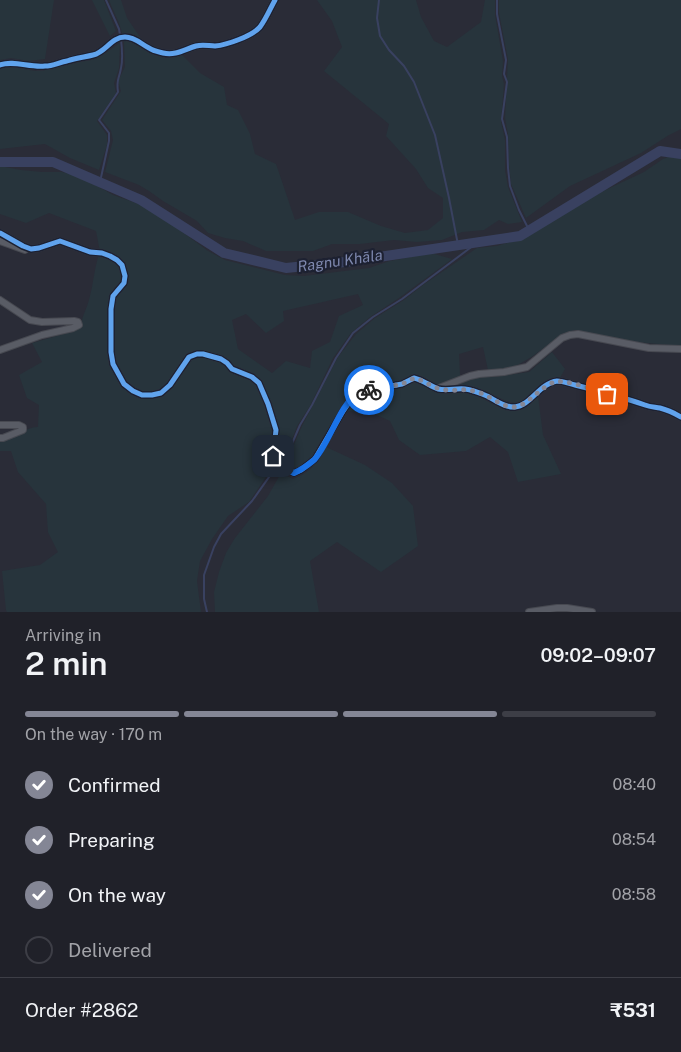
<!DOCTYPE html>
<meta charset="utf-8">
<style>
:root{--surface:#202129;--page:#2d2e35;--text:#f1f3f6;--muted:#a2a3a8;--line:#3d3e46;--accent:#848695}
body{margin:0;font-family:"Public Sans",sans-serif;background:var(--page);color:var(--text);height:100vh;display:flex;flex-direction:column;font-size:19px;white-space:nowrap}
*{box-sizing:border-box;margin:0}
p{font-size:16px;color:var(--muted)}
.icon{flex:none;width:28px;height:28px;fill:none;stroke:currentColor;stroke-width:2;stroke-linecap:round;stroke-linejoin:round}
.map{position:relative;height:612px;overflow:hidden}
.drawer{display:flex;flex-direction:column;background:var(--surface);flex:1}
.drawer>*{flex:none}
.pin{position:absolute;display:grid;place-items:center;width:42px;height:42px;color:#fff;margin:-21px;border-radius:10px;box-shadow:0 2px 8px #0006}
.courier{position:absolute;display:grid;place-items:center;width:50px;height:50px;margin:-25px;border:4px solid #1a73e8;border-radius:50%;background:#fff;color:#222;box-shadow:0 1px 6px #0007}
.overview em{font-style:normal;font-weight:600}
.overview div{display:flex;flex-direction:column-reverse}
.overview{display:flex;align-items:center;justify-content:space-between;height:85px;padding:0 25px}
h1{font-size:32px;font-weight:600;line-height:38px}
.bar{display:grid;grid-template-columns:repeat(4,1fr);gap:8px 5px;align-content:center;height:60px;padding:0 25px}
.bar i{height:6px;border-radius:4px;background:var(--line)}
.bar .selected{background:var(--accent)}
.bar p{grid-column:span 4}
.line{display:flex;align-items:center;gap:12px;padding:0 25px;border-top:1px solid var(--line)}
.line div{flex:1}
ol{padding:0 25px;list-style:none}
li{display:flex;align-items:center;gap:15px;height:55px}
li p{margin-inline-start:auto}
li .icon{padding:5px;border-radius:50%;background:var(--accent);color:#fff;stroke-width:4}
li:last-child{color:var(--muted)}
li i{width:28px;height:28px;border:2px solid var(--line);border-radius:50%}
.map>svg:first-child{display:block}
.green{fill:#27343c;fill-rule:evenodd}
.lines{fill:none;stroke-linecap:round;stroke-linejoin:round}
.stream{stroke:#394160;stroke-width:2}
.river{stroke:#394160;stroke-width:10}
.minor-casing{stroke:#474951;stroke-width:8}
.minor{stroke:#595c65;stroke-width:6}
.cycleway-casing{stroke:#1d2131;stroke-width:8}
.cycleway{stroke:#60a3ed;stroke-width:5}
.done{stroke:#848695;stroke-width:5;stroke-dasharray:0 9}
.route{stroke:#1a73e8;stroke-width:6}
.labels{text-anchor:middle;stroke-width:4.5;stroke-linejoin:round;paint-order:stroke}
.water-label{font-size:15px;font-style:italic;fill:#7d87ad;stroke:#1d2131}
</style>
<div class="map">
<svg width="681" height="612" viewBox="0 0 681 612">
<rect width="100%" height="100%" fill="#2a2c37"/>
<g class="green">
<path d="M0,0H54L45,59L29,61L11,58L0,60Z"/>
<path d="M92,0H104L116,31L110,36Z"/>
<path d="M109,0H121L127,18L142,40L131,34H122C120,22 113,11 109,0Z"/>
<path d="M317,0H416L421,17L434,41L447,47L481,22L485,0H495V15L503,61L502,76L504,84L501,122L505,140V170L508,187L522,222L508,224L499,220L484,230L462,232L442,240L417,242L394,240L360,244H332L313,251H266L243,241L225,238L208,233L197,221L163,201L149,191L139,185L105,172L113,140L111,131L102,120L121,91L118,81L125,67L124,41H132L163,56L171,57L181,54L200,73L224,87L227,105L238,110L250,134L255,154L276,164L295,220L319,212H348L381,226L405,233L428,230L443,218V198L428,188L416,169L386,136L389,124L324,71L342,47L332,21Z"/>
<path d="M499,0H681V129L669,135L641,153L570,186L526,218L511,184L509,165L508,134L505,118L508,59L499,13Z"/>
<path d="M120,43L119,68L114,83L116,93L97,121L107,135V145L99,170L70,158L45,144L0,149V67C14,65 25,71 39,71C50,70 59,66 70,63C79,61 88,62 97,58C105,54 112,48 120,43Z"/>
<path d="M681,152V346L637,342L612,338L575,330L564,333L533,356L516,366L503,369L488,370L483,347L459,354L460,376L446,383L438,385C429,381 419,373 409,377C403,379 397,382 391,383C381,385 370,384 360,389C326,406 333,457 292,469L281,464L293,447L302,426L338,357L356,334L375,318L404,300L423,285L477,248L497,246L517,240L532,233L557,217L597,194L644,172L663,159Z"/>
<path d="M0,166L21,170L42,172H62L80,176L113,195L142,205L154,211L208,251L225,260L285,275L304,276L369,268L390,261L431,253L452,259L399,298L370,317L351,333L333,358L310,406L297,426L290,445L278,462L275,458L278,437L265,390L232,365L196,352C187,361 169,387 159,391C152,394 143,393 136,390C113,379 113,352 113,330C113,319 113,309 115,299C116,293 123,289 125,283C126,278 125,272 125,267L100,252L96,231L49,213L26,223L0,214ZM358,294L363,305L339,316L330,342L312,351L310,368L286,361L272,373L238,349L232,320L246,314L266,333L284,321L283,311Z"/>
<path d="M103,256L111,259L119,265L122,272V280L112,295L110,360L134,394H162L192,359C200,357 207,357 215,359C224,362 251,378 257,386C264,395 272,422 274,434C275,445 269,457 272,468L249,502L228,516L212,539L200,561L197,581L201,612H7L6,610L2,571L40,565L58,552L48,532L46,504L18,472L11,451H0V441C13,440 27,426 38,427L39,405L27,398L19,375L42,362L32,343L74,331L81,327C82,315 86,311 89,300C93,286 94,271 98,257Z"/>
<path d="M552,352L565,369L560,378L551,380L540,386L523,401L515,403L506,401L483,390L447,388L471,378L480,376L493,377L529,372Z"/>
<path d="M415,381C425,385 436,392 448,393C456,393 463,392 471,394C486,398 499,411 515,410C525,410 531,403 538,396L543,435L561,474L518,482L508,452L490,437L466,451L420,455L399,440L390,421L372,413L347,411L355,400L362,395Z"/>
<path d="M326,447L365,465L392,483L413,506L418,546L381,572L337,542L310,561L319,612H215L214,592L219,572L226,553L235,538L268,496L281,473L293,479C310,473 318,462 326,447Z"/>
</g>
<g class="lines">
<g class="stream">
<path d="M106,0L119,29L120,35"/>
<path d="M379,0L377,18L380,36L389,50L404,66L414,82L435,135L449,198L458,245"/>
<path d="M497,0V14L506,60L504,74L507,82L502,119L507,137L508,168L510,186L519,210L529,230"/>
<path d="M100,182L109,141V133L99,120L118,92C116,79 119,80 121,68C123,60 122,48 121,39"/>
<path d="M207,612L204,599V575L214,547L221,534L252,501L291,446L300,425L312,405L336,358L353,333L373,317L402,299L478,242"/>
</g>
<path class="river" d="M0,162H53L141,200L224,253L286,268L345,262L520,236L660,151L681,154"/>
<g class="minor-casing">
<g id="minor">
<path d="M0,65C14,60 30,68 45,66C53,66 60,62 67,61C76,58 85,57 93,55C106,52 111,37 125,37C135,37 141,44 149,48C153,51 159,52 163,53C176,56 185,49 196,46C203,44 209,46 215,46C227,45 252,36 260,27C266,19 270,9 275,0"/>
<path d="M0,233L23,246L31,249L39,248L60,241L90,252L102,253L110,256L117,260L122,265L125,276L124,283L113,296L111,309V352L113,364L124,384L133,391L142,395H152L161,393L170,385L189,357L197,354H203L221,359L227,363L232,369L252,377L259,383L268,404L276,430L273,456L274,461L280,467L294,473L301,470L315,459L343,411L353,397L359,392L402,384L414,378C423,380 430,386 438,389C448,391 456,388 465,389C473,390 480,393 487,396C495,400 505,408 515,407C530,406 540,383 557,381C563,381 570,384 575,385C599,391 622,397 645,405C650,407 655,407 660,408C668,410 674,413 681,417"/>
<path d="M0,241L25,250"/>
<path d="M0,300L30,320L42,322L74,321L78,322L79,325L73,328L42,335L0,350"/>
<path d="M439,388L470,376L479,374L504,372L527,367L562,338L570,335L578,334L649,348L681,349"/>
<path d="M0,425H19L23,427V430L3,438H0"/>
<path d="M529,612L557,608H567L592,612"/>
</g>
</g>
<use href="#minor" class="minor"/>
<g class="cycleway-casing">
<g id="cycleway">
<path d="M0,65C14,60 30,68 45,66C53,66 60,62 67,61C76,58 85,57 93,55C106,52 111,37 125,37C135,37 141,44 149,48C153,51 159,52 163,53C176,56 185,49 196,46C203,44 209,46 215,46C227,45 252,36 260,27C266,19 270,9 275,0"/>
<path d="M0,233L23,246L31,249L39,248L60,241L90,252L102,253L110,256L117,260L122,265L125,276L124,283L113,296L111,309V352L113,364L124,384L133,391L142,395H152L161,393L170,385L189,357L197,354H203L221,359L227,363L232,369L252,377L259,383L268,404L276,430L273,456L274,461L280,467L294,473L301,470L315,459L343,411L353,397L359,392L402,384L414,378C423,380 430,386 438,389C448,391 456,388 465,389C473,390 480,393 487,396C495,400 505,408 515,407C530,406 540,383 557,381C563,381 570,384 575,385C599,391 622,397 645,405C650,407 655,407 660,408C668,410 674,413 681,417"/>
</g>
</g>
<use href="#cycleway" class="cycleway"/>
</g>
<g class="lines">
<path class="done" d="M369,390L402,384L414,378C426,381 434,389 446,390C457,391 466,388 477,392C489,395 500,406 512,407C527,408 540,386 555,382C563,379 597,390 607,394"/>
<path class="route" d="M273,456L274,461L280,466L294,473C301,470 308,465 314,460C329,444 340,404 358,393C361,392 365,391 369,390"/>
</g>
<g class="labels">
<g class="water-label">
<text transform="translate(340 261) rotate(-8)" y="5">Ragnu Khāla</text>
</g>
</g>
</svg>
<div class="pin" style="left:607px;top:394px;background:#ea580c"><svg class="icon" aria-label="bag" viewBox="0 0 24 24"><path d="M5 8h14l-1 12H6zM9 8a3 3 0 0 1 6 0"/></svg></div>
<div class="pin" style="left:273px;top:456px;background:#1f2937"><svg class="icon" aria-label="home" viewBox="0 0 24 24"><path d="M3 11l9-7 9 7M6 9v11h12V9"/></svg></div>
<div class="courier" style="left:369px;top:390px"><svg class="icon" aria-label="bike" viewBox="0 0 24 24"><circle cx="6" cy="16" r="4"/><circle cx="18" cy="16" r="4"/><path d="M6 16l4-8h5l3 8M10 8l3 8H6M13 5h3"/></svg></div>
</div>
<section class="drawer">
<div class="overview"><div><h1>2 min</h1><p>Arriving in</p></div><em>09:02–09:07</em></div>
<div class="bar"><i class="selected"></i><i class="selected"></i><i class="selected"></i><i></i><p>On the way · 170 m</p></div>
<ol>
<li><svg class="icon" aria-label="check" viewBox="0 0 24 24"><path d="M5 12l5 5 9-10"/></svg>Confirmed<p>08:40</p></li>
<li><svg class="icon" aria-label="check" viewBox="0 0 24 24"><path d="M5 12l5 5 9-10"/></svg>Preparing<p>08:54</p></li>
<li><svg class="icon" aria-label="check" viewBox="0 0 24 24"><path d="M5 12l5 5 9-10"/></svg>On the way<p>08:58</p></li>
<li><i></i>Delivered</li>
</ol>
<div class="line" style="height:65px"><div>Order #2862</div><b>₹531</b></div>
</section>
